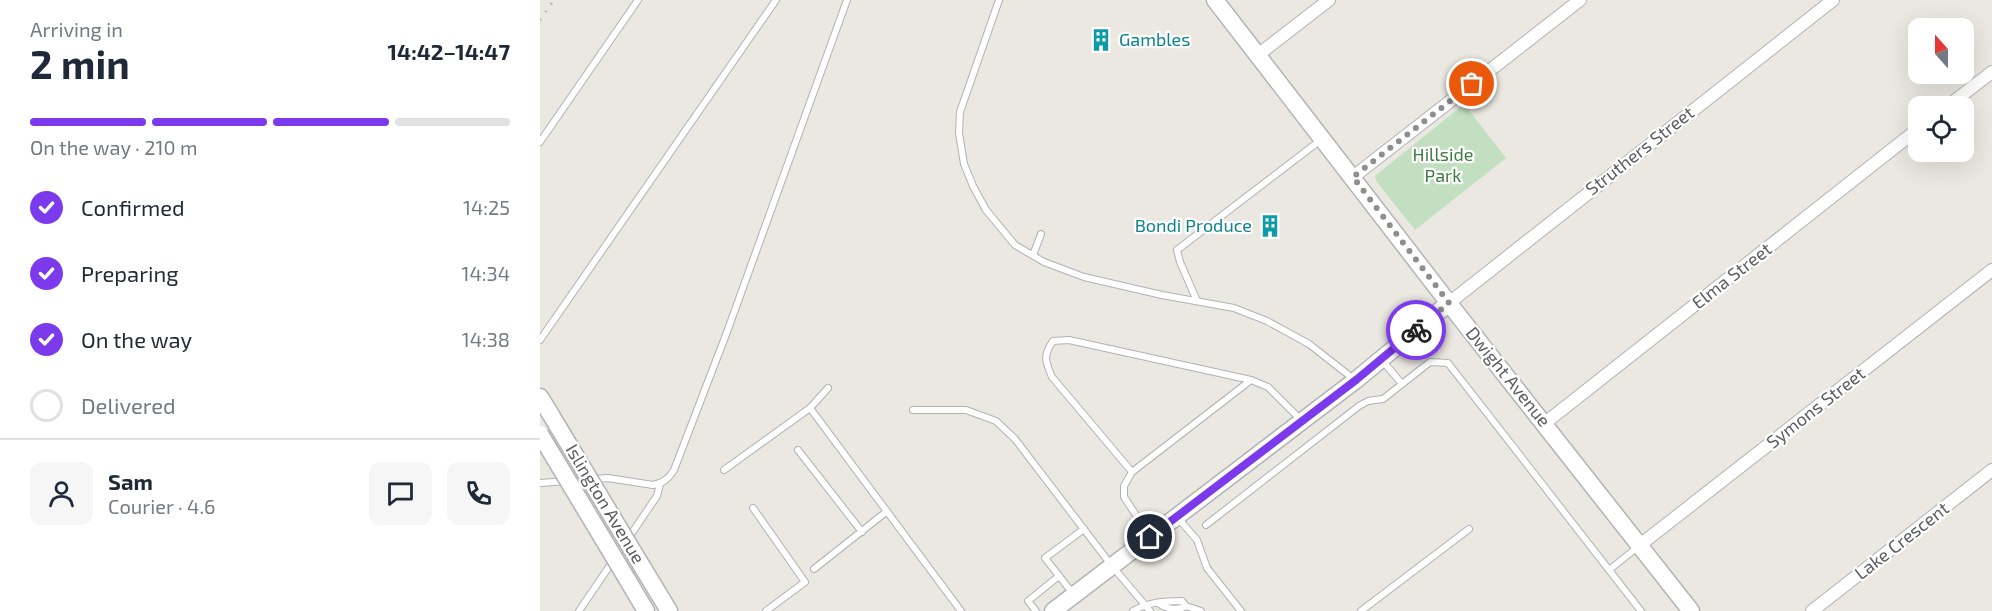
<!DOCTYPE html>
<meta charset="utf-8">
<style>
:root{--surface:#fff;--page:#f6f6f7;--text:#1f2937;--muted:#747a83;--line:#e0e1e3;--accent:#7c3aed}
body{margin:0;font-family:"Exo 2",sans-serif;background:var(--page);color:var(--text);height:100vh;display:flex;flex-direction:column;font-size:22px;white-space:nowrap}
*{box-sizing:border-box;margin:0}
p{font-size:20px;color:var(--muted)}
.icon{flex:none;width:33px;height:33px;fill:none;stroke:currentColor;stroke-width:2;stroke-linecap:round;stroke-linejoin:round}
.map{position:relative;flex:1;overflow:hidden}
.details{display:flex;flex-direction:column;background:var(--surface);width:540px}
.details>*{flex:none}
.needle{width:39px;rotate:339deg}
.controls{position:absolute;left:1368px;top:18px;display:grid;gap:12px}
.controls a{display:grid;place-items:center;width:66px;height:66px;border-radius:12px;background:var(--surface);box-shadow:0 6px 24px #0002;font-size:30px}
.pin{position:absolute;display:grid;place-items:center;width:51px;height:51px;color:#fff;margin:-26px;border:3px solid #fff;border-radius:50%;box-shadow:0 2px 6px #0007}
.courier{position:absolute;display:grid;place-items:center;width:60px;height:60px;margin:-30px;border:4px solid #7c3aed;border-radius:50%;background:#fff;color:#222;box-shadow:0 2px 8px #0007}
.overview em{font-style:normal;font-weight:700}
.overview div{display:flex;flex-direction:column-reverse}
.overview{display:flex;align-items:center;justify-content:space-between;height:102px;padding:0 30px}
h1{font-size:39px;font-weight:700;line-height:45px}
.bar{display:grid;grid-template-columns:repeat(4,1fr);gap:9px 6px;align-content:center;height:72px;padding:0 30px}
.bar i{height:8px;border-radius:4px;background:var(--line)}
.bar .current{background:var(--accent)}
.bar p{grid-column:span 4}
.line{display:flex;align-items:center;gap:15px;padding:0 30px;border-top:2px solid var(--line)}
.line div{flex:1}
.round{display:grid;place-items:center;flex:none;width:63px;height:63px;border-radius:12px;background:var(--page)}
ol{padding:0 30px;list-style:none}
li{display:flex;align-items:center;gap:18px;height:66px}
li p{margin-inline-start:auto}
li .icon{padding:6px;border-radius:50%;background:var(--accent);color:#fff;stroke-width:4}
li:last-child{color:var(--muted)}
li i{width:33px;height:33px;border:3px solid var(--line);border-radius:50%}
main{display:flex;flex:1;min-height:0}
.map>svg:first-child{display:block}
.green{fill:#c2e0c1}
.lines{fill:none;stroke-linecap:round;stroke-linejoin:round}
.lane-casing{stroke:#afb2b5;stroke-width:8}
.street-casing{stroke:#afb2b5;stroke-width:14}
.secondary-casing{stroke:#b1b4b7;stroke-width:19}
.lane{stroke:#fff;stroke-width:6}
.street{stroke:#fff;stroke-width:12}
.secondary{stroke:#fff;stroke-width:16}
.rail{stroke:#b0b1b1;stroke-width:3;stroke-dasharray:1.5 8;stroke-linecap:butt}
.secondary-bridge-casing{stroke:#b1b4b7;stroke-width:19;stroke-linecap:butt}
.secondary-bridge{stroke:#fff;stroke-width:16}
.done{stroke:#8d8e8e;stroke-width:6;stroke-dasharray:0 10.8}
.route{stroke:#7c3aed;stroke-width:8}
.labels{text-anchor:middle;stroke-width:4.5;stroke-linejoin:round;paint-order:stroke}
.culture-label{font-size:18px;fill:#0d838f;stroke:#fff;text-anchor:start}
.street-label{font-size:18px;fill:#5a5d60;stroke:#fff}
.park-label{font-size:18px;fill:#3e7b3e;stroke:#fff}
</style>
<main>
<section class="details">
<div class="overview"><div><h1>2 min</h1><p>Arriving in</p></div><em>14:42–14:47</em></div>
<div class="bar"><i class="current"></i><i class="current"></i><i class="current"></i><i></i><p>On the way · 210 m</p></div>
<ol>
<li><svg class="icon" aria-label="check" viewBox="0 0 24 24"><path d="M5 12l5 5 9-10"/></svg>Confirmed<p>14:25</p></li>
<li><svg class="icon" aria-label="check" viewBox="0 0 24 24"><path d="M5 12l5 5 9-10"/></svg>Preparing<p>14:34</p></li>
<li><svg class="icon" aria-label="check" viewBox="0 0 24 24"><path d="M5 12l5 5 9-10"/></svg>On the way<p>14:38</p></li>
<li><i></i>Delivered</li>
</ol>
<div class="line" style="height:108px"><a class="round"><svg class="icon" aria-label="person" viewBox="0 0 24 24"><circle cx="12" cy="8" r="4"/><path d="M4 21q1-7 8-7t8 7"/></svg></a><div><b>Sam</b><p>Courier · 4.6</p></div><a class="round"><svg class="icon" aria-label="chat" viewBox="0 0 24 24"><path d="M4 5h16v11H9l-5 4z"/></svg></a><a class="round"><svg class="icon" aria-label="phone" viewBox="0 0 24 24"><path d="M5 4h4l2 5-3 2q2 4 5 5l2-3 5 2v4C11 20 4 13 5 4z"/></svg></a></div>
</section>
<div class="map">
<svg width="1452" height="611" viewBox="0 0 1452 611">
<rect width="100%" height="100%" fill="#ebe8e2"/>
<path class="green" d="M924,104L966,158L875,230L836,181L835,176Z"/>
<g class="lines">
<g class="lane-casing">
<g id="lane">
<path d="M459,0L420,112L419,133L424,164L433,186L446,210L475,245L504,262L544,277L622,295L694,308L727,321L769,344L815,380"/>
<path d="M0,142L98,0"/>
<path d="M493,255L501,234"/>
<path d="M657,301L640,262L637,250L782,139"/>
<path d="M0,340L236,0"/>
<path d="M841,359L862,384L890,362L908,363L1101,611"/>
<path d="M270,408L288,388"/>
<path d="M373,410H426L456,421L475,439L572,566L610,611"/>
<path d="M258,450L322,532"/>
<path d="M184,470L270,408L421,611"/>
<path d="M592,472L512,377C505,361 503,355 513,341L529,340L711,380"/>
<path d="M0,483L68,478L113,485C124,483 129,478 134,470L187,332L307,0"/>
<path d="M213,508L265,582L226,611"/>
<path d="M637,517L657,540L667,568L701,611"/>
<path d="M666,525L819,406L828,401L843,399L862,384"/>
<path d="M610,536L584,497V486L592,472L711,380L728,387L761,420"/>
<path d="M274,569L346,512"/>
<path d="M1069,570L1099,546"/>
<path d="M534,595L505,558L544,529"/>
<path d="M618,603C626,609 638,611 646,606"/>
<path d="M39,611L117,496L120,484"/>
<path d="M496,611L488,601L519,576"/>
<path d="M593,611C608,602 624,601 642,601L646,606L661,611"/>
<path d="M821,611L929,529"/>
</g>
</g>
<g class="street-casing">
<g id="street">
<path d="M718,55L789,0"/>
<path d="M1408,106L1452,72"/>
<path d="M813,177L1040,0"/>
<path d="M909,303L1293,0"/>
<path d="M1005,423L1378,129"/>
<path d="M1100,545L1452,270"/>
<path d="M1272,611L1452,470"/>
</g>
</g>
<g class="secondary-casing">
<g id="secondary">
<path d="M675,0L918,315L1151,611"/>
<path d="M0,397L11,415"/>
<path d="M103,568L129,611"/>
<path d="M87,579L106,611"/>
<path d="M513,611L816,380L909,303"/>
</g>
</g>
<use href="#lane" class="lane"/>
<use href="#street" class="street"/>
<use href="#secondary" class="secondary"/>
<path class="rail" d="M0,20L14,0"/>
<g class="secondary-bridge-casing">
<g id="secondary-bridge">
<path d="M11,415L103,568"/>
<path d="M0,434L87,579"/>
</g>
</g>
<use href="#secondary-bridge" class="secondary-bridge"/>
</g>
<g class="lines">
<path class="done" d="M876,330L909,303L813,177L932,84"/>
<path class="route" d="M610,537L816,380L876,330"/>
</g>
<defs>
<g id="building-bare" transform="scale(1.8)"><path d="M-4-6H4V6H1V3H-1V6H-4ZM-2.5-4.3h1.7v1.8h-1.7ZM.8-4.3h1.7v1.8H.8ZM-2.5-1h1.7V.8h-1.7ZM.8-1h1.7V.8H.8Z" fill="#0f9aa8" stroke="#fff" stroke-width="2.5" paint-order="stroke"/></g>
</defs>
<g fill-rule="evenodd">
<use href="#building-bare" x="561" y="40"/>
<use href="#building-bare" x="730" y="226"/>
</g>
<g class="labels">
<g class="culture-label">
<text x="579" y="46">Gambles</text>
<text x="712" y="232" text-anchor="end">Bondi Produce</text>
</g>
<g class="street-label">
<text transform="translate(1100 151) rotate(-38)" y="6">Struthers Street</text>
<text transform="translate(1192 276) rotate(-38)" y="6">Elma Street</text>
<text transform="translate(968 377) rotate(51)" y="6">Dwight Avenue</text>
<text transform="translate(1276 408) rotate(-38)" y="6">Symons Street</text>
<text transform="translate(65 504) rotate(59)" y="6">Islington Avenue</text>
<text transform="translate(1362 541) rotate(-38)" y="6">Lake Crescent</text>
</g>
<g class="park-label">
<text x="903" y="161">Hillside<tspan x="903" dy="21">Park</tspan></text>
</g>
</g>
</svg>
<div class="controls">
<a><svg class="needle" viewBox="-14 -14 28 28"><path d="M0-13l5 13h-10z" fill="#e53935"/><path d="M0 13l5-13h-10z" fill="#747a83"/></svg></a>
<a><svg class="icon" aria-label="locate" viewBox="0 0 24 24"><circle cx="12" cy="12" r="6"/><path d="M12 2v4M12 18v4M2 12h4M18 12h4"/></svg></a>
</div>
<div class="pin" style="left:932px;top:84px;background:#ea580c"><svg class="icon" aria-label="bag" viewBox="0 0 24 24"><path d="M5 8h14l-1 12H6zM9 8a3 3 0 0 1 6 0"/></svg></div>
<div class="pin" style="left:610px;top:537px;background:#1f2937"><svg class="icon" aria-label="home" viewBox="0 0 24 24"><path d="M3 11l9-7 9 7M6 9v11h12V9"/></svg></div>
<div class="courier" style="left:876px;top:330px"><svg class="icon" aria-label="bike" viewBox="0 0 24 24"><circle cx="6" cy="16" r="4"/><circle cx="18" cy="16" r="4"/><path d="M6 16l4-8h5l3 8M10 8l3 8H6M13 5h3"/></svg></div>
</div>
</main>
